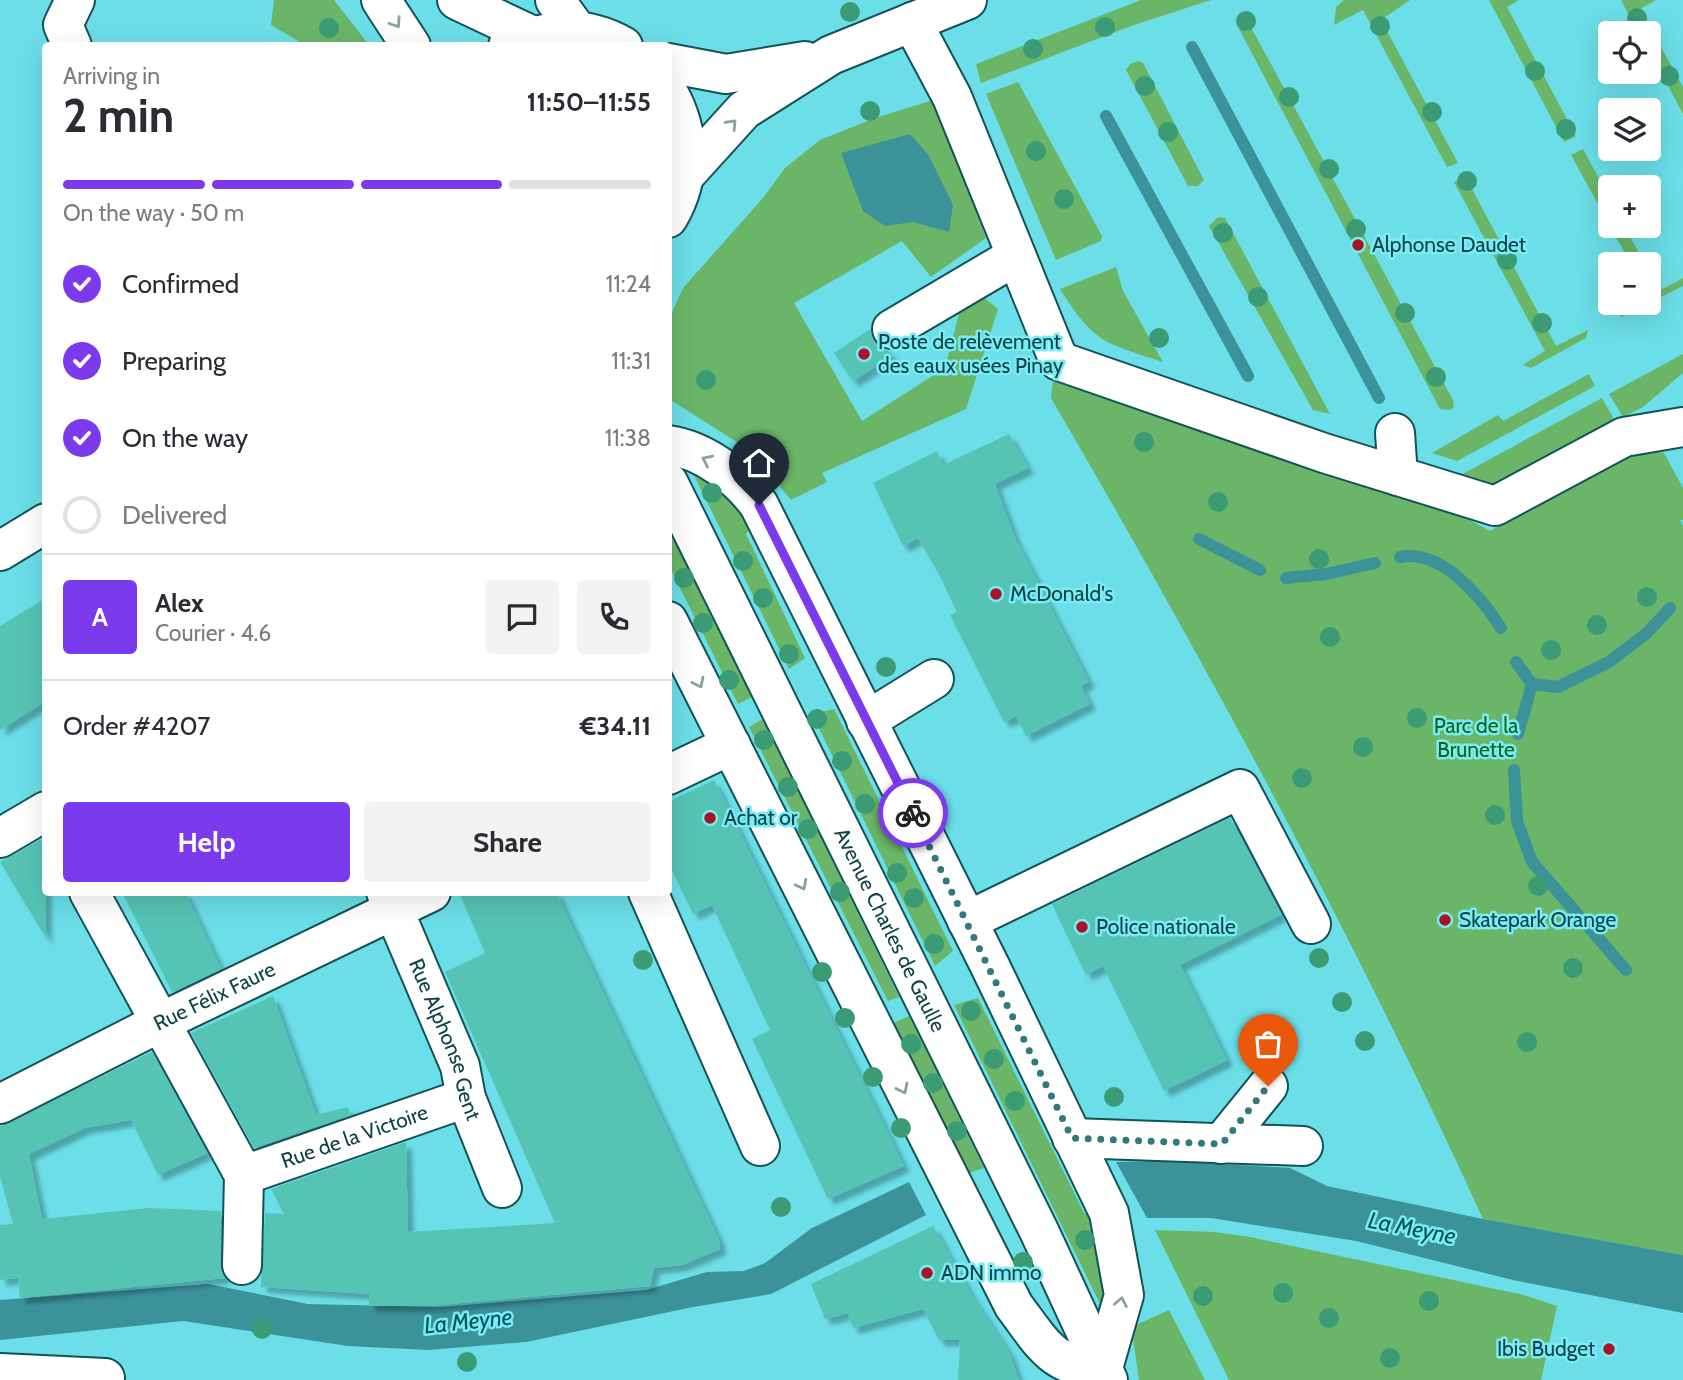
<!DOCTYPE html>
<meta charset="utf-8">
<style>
:root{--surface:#fff;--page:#f2f2f3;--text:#2b2b33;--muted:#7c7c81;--line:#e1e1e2;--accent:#7c3aed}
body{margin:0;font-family:Cabin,sans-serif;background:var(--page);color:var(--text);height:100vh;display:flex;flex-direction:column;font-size:26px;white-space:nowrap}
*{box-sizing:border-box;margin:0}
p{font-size:23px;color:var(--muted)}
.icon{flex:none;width:38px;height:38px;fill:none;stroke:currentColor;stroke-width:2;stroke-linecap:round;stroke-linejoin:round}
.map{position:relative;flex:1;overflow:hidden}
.panel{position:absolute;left:42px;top:42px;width:630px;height:854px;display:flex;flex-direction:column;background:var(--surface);border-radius:7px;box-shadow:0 7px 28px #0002}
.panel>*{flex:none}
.tools{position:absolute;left:1598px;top:21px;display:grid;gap:14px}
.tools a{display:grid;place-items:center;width:63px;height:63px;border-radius:7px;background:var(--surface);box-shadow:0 7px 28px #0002;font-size:35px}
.pin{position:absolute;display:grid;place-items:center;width:60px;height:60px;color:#fff;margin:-72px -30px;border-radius:50% 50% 50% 0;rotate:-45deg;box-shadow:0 0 7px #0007}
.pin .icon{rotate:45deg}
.courier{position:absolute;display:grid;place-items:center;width:70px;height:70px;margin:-35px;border:5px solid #7c3aed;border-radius:50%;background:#fff;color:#222;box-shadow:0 2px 9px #0007}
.summary em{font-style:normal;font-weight:800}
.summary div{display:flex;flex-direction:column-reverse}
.summary{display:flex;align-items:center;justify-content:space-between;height:119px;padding:0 21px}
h1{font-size:46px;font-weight:800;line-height:52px}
.bar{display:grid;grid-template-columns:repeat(4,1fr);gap:10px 7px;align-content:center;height:84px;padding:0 21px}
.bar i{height:9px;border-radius:5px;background:var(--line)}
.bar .on{background:var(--accent)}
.bar p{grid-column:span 4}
.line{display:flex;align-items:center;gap:18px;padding:0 21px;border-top:2px solid var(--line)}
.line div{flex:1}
.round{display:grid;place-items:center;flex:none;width:74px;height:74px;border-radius:7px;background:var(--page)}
ol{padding:0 21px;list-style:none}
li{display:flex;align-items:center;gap:21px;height:77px}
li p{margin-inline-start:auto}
li .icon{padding:7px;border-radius:50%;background:var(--accent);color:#fff;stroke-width:4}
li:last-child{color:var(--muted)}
li i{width:38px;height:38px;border:4px solid var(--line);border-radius:50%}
.primary-button{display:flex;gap:14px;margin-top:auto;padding:14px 21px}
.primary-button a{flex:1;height:80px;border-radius:7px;background:var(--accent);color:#fff;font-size:28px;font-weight:800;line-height:80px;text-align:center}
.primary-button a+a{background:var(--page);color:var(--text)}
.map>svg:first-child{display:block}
.green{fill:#6ab567}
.water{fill:#3b9299}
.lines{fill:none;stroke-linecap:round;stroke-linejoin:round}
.stream{stroke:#3b9299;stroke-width:12}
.building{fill:#54c4b4;filter:url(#shadow)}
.minor-casing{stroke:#115358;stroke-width:42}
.major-casing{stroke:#115358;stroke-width:42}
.minor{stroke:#fff;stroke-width:38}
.major{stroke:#fff;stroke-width:38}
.tree{fill:#3b9b74}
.oneway{stroke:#88a1a3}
.done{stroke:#30797f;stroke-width:7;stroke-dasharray:0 12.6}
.route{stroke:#7c3aed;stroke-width:9}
.poi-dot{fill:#a91326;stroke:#79ebf5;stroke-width:2.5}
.labels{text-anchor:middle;stroke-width:5;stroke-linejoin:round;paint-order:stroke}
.poi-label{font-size:21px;fill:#104347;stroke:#79ebf5;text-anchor:start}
.park-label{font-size:21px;fill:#146415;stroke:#79ebf5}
.street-label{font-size:21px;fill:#104347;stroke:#79ebf5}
.water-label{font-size:23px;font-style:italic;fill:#035257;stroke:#79ebf5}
</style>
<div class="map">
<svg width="1683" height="1380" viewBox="0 0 1683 1380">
<defs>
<filter id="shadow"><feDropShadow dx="6" dy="6" stdDeviation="2" flood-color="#0004"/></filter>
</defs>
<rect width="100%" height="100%" fill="#6bdee7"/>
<g class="green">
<path d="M274,0H334L369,45H305L271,25Z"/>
<path d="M1141,0H1211L1134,25L981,83L976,64Z"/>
<path d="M1344,0H1410L1381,20L1458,163L1447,167L1363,10L1334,25L1336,7Z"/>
<path d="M1489,0H1519L1507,7L1576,136L1564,142Z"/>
<path d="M1621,0H1656L1640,9L1683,87V114L1649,50L1648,33H1639Z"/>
<path d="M1246,18L1453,400L1454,407L1450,410L1440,409L1238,27L1239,19Z"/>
<path d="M1138,61L1143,63L1204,180L1198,186H1188L1126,70L1130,64Z"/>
<path d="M1018,82L1102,236L1101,241L1056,260L986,94Z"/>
<path d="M933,100L986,238L931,277L902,241L794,303L862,421L945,368L960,310L983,297L998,309L966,409L822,473L827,482L791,500L751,451L669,399V319L683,288L763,198L785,168L820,140L875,118Z"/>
<path d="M1583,149L1610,199V226H1624L1645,264H1631L1571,155Z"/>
<path d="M1465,176L1556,346L1588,330L1586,338L1531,368L1523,365L1545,351L1454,182Z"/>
<path d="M1218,217L1225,218L1330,414L1313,410L1209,226Z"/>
<path d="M1116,267L1123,291L1163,362C1103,342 1095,344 1060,289Z"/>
<path d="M1649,271L1659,291L1683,278V286L1621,317L1619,313L1636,303H1648Z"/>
<path d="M1683,354V373L1643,407L1623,417L1609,394Z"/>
<path d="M1054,370L1419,493L1490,531L1640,445L1646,450L1664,453L1683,488V520H1680L1683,526V1255L1483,1219C1355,938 1207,665 1051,398Z"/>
<path d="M1589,374L1595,386L1457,461L1432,453L1498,415L1503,421Z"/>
<path d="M1602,398L1615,421L1497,484L1487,486L1459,476Z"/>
<path d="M689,465L756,519L746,534L805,658L789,669Z"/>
<path d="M669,529L752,697L738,704L669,566Z"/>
<path d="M834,709L953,951L935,966L812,714Z"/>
<path d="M763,719L899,997L888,1001L749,727Z"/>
<path d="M978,998L1084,1213L1099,1219L1108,1245L1104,1312L954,1005Z"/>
<path d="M909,1016L984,1168L969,1173L892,1024Z"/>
<path d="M1155,1230L1215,1232L1250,1237L1524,1295L1557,1306L1541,1380H1229Z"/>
<path d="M1169,1310L1205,1380H1139L1133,1339L1136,1325Z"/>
</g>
<g class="water">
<path d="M910,134L929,156L953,205L949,232L913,222L885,226L863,211L841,153Z"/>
<path d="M1167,1161L1290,1168L1327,1186L1483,1219L1683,1255V1313L1513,1280L1356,1241L1211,1218H1147L1116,1162Z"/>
<path d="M909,1182L926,1215L771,1294L693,1307L526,1342L429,1350L348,1346L183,1321L0,1340V1300L208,1284L308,1304L441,1307L646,1290L707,1272L744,1271L765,1263L812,1228Z"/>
</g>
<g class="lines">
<g class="stream">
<path d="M1192,47L1379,398"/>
<path d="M1106,116L1248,376"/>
<path d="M1199,539L1260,570"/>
<path d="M1400,557C1442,549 1481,597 1501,628"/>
<path d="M1286,578L1326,574L1375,563"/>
<path d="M1516,662L1532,684L1558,687L1609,662L1647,633L1670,608"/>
<path d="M1518,734L1532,684"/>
<path d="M1514,770L1517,821L1532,862L1626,970"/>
</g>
</g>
<g class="building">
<path d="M870,329L874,341L893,355L853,381L834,353Z"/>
<path d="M1009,434L1028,468L995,484L1015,538L1089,682L1081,686L1090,704L1026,736L1016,716L1004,722L950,615L957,612L940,576L918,538L903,546L873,483L937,451L943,465Z"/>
<path d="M46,598V701L0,730V626Z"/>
<path d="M714,780L904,1166L828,1199L752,1039L770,1030L751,989L712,905L693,914L668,862V802Z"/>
<path d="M1230,818L1281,915L1180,965L1227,1060L1164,1091L1103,966L1086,975L1052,904Z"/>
<path d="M46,837V938L0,862Z"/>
<path d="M122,892H185L221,969L172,992Z"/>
<path d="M459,892H556L719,1240L720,1249L682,1265L654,1268L650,1286L427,1306H369V1294L261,1287L265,1213L284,1214L271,1189L406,1142L408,1232L555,1223L445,972L485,953Z"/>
<path d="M273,996L316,1115L348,1107L350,1115L254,1148L191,1033Z"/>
<path d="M152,1052L207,1153L158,1175L131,1120L85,1128L29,1154L42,1219L149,1208L221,1211L220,1265L225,1278L20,1298L18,1278L0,1280V1225L13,1224L0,1176V1126Z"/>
<path d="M933,1226L972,1296L1009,1352L1019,1380H958L960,1340H939L923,1309L853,1328L848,1313L825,1319L811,1284Z"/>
</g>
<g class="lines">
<g class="minor-casing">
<g id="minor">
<path d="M555,0L576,29"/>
<path d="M912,22L952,97L1059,361L1324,453L1495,506L1624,437L1683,427"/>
<path d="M72,46L63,25L75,0"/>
<path d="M892,329L1016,256"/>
<path d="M1395,433L1398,476"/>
<path d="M668,445C704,450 739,477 759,505L990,966L1109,1213L1124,1295L1103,1368C1053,1370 1041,1341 1014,1306L668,621"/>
<path d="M0,551L46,523"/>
<path d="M866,721L934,679"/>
<path d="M668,775L731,745"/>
<path d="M0,838L46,811"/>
<path d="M89,892L244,1175L242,1265"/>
<path id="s1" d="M386,892L460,1066L466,1098L502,1188"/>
<path d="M648,892L760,1146"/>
<path d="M967,921L1240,789L1311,924"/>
<path id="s2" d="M0,1104L159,1023L431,892"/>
<path d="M1072,1138L1303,1146"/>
<path d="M1221,1144L1268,1086"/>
<path id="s3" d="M244,1175L466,1098"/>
<path d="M0,1373L105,1378"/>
</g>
</g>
<g class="major-casing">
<g id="major">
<path d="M381,0L411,46"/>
<path d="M457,0L533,36"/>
<path d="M508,46C549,29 582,23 623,46"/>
<path d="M668,63L726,74L805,61"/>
<path d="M668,92C691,133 692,177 668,218"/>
<path d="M686,174L744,110L831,55L967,0"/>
<path id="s4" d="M668,482L1039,1231L1108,1380"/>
</g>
</g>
<use href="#minor" class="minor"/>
<use href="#major" class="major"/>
</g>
<g class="tree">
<circle cx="850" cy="12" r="10"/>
<circle cx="1637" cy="18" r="10"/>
<circle cx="1246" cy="21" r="10"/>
<circle cx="1380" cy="26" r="10"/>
<circle cx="1105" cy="27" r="10"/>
<circle cx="329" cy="28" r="10"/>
<circle cx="1033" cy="49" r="10"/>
<circle cx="1535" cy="71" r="10"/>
<circle cx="1669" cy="76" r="10"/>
<circle cx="1145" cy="86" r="10"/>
<circle cx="1289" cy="97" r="10"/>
<circle cx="870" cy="111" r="10"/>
<circle cx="1432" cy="112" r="10"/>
<circle cx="1566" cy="129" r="10"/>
<circle cx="1168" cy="132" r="10"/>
<circle cx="1036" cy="151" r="10"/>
<circle cx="1329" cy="169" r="10"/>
<circle cx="1467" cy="181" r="10"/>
<circle cx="1064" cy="199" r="10"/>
<circle cx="1356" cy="229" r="10"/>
<circle cx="1223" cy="233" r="10"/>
<circle cx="1507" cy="260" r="10"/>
<circle cx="1258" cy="297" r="10"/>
<circle cx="1405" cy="313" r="10"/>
<circle cx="1542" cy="323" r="10"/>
<circle cx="1159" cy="338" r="10"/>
<circle cx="1436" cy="377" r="10"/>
<circle cx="706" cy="380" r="10"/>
<circle cx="1144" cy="442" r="10"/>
<circle cx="712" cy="493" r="10"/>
<circle cx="1218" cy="502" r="10"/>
<circle cx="1319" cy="559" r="10"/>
<circle cx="743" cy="561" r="10"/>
<circle cx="684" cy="578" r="10"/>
<circle cx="1647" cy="597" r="10"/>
<circle cx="763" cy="598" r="10"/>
<circle cx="703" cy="623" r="10"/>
<circle cx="1597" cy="625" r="10"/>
<circle cx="1330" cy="637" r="10"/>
<circle cx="1551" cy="650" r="10"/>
<circle cx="789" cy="654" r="10"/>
<circle cx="886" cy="667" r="10"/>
<circle cx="729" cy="680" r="10"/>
<circle cx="1417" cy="718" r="10"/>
<circle cx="817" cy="719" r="10"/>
<circle cx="764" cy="740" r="10"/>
<circle cx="1363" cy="747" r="10"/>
<circle cx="842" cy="761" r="10"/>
<circle cx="1302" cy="778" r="10"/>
<circle cx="788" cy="787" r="10"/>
<circle cx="865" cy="804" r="10"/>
<circle cx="1495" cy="815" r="10"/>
<circle cx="808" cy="829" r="10"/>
<circle cx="897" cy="873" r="10"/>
<circle cx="1538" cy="886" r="10"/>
<circle cx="840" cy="892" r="10"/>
<circle cx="914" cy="898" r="10"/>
<circle cx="934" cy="944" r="10"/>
<circle cx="1319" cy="958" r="10"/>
<circle cx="643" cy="960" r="10"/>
<circle cx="1573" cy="968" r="10"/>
<circle cx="822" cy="972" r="10"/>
<circle cx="1342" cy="1002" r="10"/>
<circle cx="971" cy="1011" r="10"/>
<circle cx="845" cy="1018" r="10"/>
<circle cx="1365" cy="1041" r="10"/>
<circle cx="1527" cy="1042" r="10"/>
<circle cx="911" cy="1044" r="10"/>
<circle cx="994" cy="1059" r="10"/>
<circle cx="873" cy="1077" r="10"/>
<circle cx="933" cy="1083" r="10"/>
<circle cx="1114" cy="1097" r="10"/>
<circle cx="1015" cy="1101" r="10"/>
<circle cx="901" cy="1128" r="10"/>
<circle cx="957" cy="1131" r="10"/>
<circle cx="781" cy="1207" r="10"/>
<circle cx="1085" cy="1240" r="10"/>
<circle cx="1023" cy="1262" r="10"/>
<circle cx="1283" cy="1293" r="10"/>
<circle cx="1203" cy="1296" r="10"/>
<circle cx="1429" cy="1301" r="10"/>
<circle cx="1329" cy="1318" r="10"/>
<circle cx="262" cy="1329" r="10"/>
<circle cx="1390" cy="1358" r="10"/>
<circle cx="467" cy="1362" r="10"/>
</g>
<defs><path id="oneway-chevron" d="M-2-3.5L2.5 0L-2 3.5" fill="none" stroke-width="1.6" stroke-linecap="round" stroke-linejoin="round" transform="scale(1.75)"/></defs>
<g class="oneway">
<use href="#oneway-chevron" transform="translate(396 23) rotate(56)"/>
<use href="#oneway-chevron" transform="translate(732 124) rotate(-47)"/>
<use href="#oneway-chevron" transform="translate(707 460) rotate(-154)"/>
<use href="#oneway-chevron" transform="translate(699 683) rotate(64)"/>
<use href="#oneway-chevron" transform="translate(802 885) rotate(63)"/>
<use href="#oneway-chevron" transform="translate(903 1089) rotate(64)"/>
<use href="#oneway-chevron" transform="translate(1121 1302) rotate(-79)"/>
</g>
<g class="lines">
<path class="done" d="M913,813L1072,1138L1222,1144L1268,1086"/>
<path class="route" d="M759,505L913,813"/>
</g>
<g class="poi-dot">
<circle cx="1358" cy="245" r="7"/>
<circle cx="864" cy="354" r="7"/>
<circle cx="996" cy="594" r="7"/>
<circle cx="710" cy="818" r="7"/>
<circle cx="1445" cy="920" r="7"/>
<circle cx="1082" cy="927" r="7"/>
<circle cx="927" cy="1273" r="7"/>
<circle cx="1609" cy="1349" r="7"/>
</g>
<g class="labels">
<g class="poi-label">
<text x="1372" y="252">Alphonse Daudet</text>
<text x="878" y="349">Poste de relèvement<tspan x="878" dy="24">des eaux usées Pinay</tspan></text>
<text x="1010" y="601">McDonald's</text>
<text x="724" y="825">Achat or</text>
<text x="1459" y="927">Skatepark Orange</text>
<text x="1096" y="934">Police nationale</text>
<text x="941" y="1280">ADN immo</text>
<text x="1595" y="1356" text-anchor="end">Ibis Budget</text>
</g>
<g class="park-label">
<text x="1476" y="733">Parc de la<tspan x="1476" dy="24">Brunette</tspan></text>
</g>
<g class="street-label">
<text dy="7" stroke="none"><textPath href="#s4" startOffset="500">Avenue Charles de Gaulle</textPath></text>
<text dy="7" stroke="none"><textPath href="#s2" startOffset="240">Rue Félix Faure</textPath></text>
<text dy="7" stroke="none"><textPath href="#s1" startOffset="159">Rue Alphonse Gent</textPath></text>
<text dy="7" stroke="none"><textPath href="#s3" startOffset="117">Rue de la Victoire</textPath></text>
</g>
<g class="water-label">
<text transform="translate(1412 1228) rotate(11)" y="8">La Meyne</text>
<text transform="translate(468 1321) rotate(-6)" y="8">La Meyne</text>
</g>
</g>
</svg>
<div class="tools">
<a><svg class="icon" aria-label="locate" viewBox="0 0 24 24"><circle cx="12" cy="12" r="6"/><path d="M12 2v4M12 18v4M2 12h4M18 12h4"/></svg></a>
<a><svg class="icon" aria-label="layers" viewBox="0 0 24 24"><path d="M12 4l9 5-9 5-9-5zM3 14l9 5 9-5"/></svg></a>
<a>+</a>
<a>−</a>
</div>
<div class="pin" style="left:1268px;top:1086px;background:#ea580c"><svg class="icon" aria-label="bag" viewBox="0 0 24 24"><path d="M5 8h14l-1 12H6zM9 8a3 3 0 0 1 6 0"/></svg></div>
<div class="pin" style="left:759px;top:505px;background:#1f2937"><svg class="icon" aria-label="home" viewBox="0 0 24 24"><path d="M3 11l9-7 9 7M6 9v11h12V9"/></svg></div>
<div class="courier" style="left:913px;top:813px"><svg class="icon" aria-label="bike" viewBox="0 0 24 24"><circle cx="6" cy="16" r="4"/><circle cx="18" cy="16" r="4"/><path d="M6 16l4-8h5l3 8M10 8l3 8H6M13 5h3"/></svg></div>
<section class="panel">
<div class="summary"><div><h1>2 min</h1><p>Arriving in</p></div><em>11:50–11:55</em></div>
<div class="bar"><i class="on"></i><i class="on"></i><i class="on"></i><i></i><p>On the way · 50 m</p></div>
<ol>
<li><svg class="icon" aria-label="check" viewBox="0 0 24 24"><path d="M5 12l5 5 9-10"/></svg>Confirmed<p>11:24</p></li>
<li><svg class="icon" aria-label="check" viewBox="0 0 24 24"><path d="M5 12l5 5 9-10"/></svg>Preparing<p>11:31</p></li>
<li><svg class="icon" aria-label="check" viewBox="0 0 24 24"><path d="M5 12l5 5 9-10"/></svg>On the way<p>11:38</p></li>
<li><i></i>Delivered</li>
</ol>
<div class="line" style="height:126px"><b class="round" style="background:var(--accent);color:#fff">A</b><div><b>Alex</b><p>Courier · 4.6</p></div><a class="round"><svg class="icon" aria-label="chat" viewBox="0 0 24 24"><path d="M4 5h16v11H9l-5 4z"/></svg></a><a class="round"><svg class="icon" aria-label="phone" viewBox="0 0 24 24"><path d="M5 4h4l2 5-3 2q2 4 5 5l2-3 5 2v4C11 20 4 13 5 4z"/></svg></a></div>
<div class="line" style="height:91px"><div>Order #4207</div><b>€34.11</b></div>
<div class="primary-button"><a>Help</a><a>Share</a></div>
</section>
</div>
